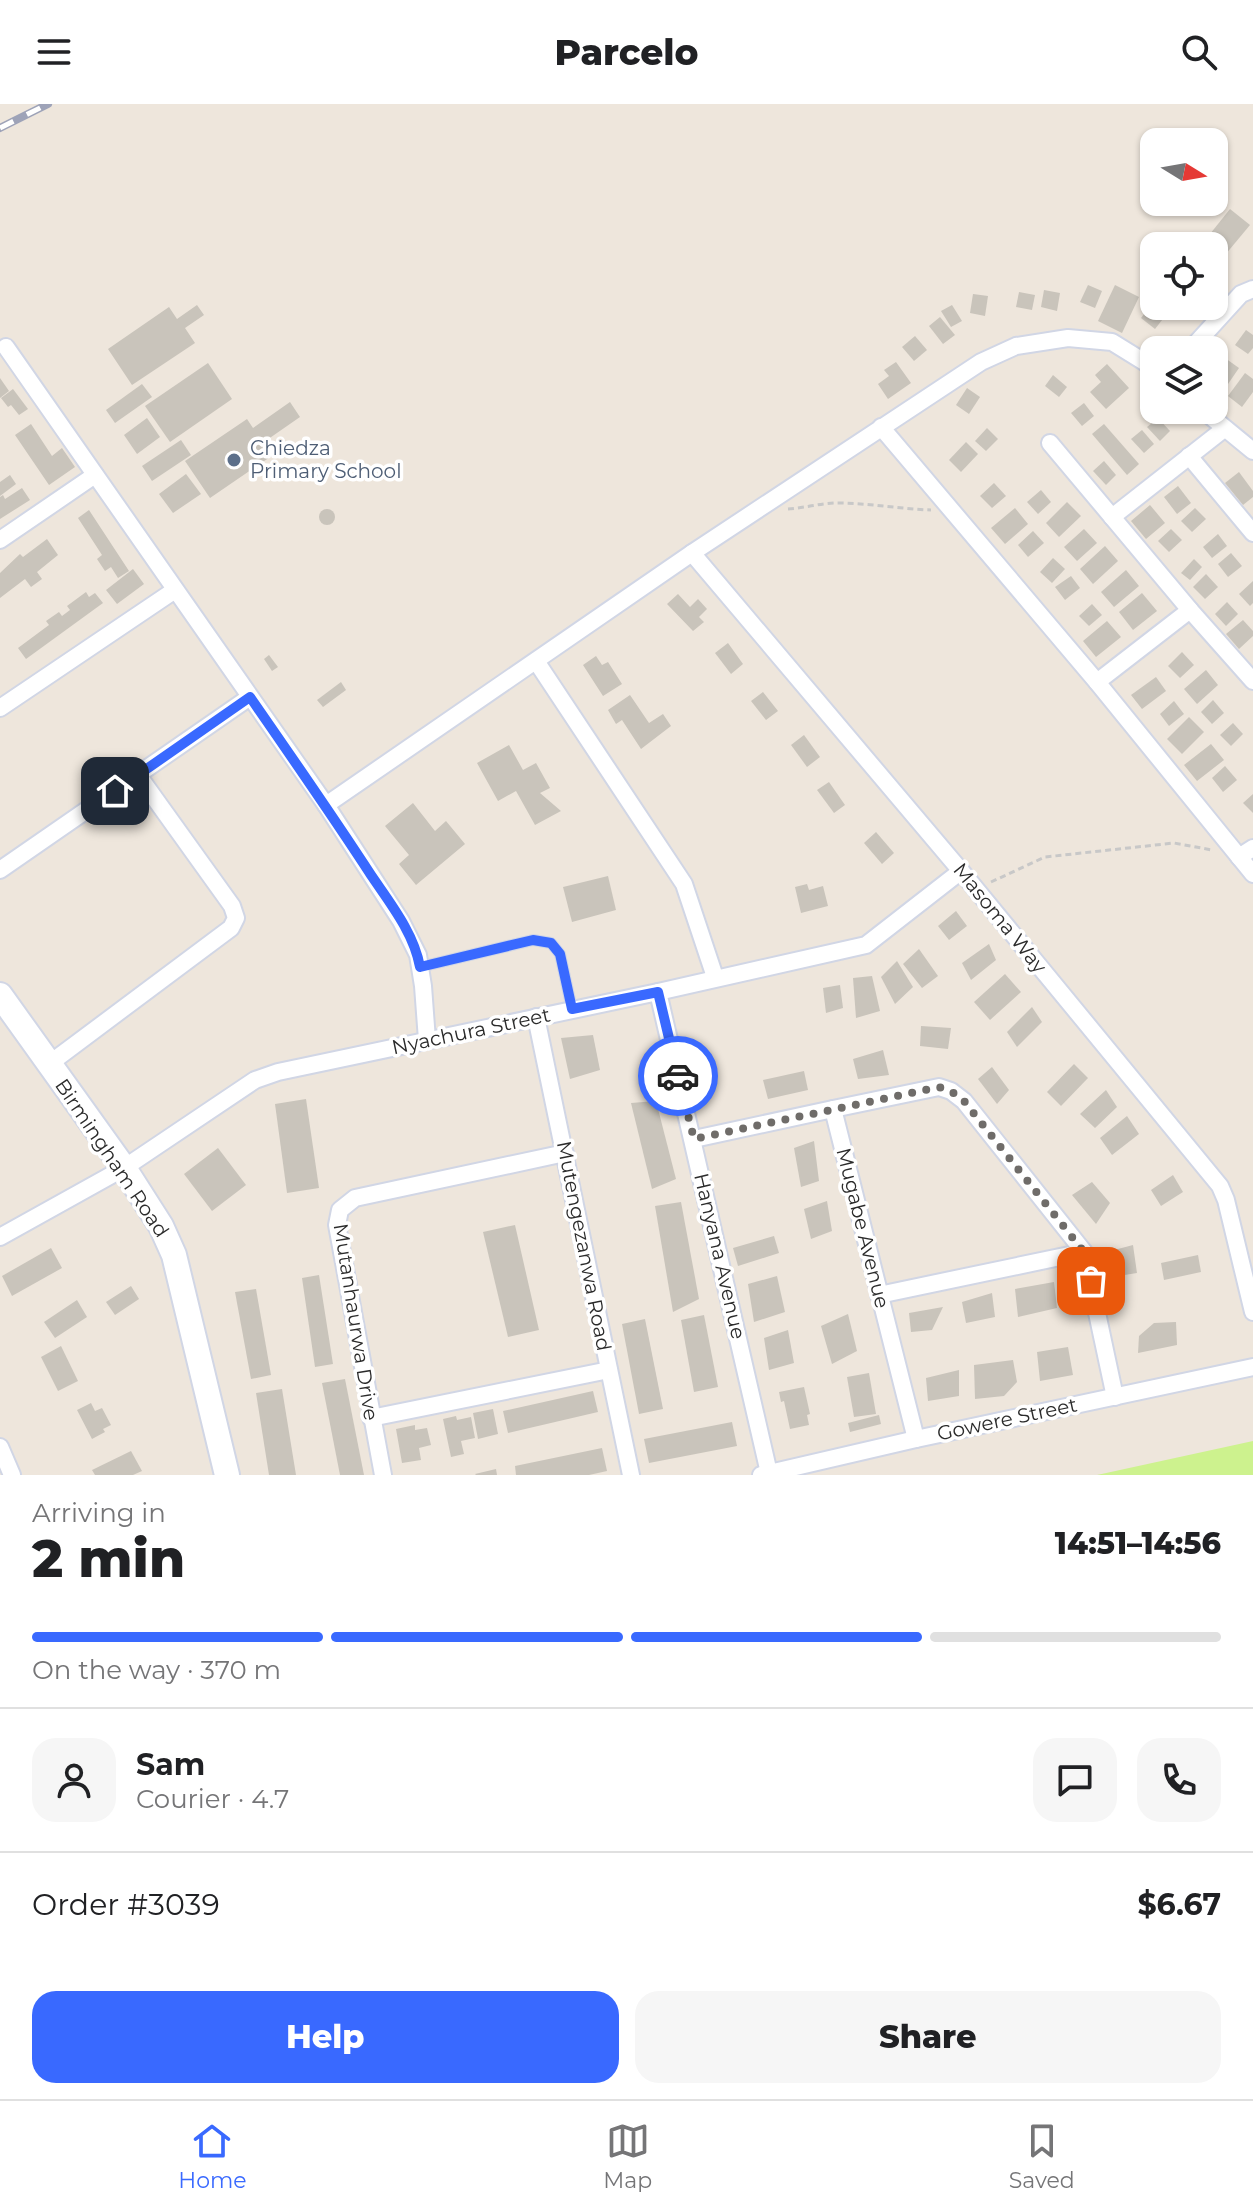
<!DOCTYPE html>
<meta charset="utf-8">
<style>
:root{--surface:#fff;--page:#f6f6f6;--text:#202124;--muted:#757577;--line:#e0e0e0;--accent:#3969ff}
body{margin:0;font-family:Montserrat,sans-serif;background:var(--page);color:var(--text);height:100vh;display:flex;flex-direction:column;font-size:30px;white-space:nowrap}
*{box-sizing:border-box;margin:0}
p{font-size:26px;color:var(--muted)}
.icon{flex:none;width:44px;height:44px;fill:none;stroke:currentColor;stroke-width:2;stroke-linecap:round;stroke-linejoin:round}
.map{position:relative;height:1371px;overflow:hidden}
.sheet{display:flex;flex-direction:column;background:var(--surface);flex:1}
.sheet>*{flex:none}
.needle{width:52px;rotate:101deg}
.controls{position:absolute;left:1140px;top:24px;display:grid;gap:16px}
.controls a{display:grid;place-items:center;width:88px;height:88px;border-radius:16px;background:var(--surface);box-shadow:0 2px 6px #0004;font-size:40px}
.pin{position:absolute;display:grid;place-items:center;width:68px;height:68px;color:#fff;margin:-34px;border-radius:16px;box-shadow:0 4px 12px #0006}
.courier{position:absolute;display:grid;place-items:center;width:80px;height:80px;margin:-40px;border:6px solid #3969ff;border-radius:50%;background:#fff;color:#222;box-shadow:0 2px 10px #0007}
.head em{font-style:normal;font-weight:800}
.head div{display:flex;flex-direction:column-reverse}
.head{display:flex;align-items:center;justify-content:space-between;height:136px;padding:0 32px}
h1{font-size:52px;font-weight:800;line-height:60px}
.bar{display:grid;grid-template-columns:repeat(4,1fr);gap:12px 8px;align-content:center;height:96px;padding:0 32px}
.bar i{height:10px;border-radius:6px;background:var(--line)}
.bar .active{background:var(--accent)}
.bar p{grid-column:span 4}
.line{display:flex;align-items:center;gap:20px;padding:0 32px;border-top:2px solid var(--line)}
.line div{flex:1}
.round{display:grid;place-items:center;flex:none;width:84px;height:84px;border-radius:24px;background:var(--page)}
.cta{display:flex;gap:16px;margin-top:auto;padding:16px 32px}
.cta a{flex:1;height:92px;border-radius:24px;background:var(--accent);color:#fff;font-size:32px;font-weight:800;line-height:92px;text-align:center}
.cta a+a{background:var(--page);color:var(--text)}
header{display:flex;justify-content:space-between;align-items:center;height:104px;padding:0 32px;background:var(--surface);font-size:36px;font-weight:800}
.dock{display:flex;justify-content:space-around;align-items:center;height:112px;border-top:2px solid var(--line);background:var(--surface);font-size:22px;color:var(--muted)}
.dock a{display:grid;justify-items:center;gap:4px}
.dock .active{color:var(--accent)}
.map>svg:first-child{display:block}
.pitch{fill:#cdf28e}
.building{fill:#c9c4bb}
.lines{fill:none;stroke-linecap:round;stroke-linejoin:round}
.lane-casing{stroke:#d1d6e5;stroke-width:12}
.street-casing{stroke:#d1d6e5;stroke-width:20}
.secondary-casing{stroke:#d1d6e5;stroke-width:28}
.path{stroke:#c8c8c8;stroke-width:3;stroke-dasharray:6 4;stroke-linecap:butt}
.lane{stroke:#fff;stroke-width:8}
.street{stroke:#fff;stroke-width:16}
.secondary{stroke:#fff;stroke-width:24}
.rail-casing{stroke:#9ea3b8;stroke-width:8}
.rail{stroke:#fff;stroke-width:5;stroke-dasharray:15;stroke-linecap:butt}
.done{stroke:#6f6c69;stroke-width:8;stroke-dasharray:0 14.4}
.route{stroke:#3969ff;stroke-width:10}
.service-dot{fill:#5c6f8a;stroke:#fff;stroke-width:3}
.labels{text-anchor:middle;stroke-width:7;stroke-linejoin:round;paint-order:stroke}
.service-label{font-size:20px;fill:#4e5e75;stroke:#fff;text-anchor:start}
.street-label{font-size:20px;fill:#2b2b2b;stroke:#fff}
</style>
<header><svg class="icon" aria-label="menu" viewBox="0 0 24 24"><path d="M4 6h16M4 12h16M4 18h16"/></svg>Parcelo<svg class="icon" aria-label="search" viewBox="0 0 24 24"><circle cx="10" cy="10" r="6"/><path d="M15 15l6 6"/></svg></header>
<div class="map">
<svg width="1253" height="1371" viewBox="0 0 1253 1371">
<rect width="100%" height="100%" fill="#eee6dc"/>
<path class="pitch" d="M1253,1337V1371H1097Z"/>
<g class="building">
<path d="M1230,105L1250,121L1225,151L1206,135Z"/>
<path d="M1088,181L1102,187L1095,204L1080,198Z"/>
<path d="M1115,181L1139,193L1122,229L1098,217Z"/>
<path d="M1044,186L1060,189L1057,207L1041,203Z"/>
<path d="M1019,188L1035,191L1032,206L1016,203Z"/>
<path d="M973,190L988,192L985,212L970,209Z"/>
<path d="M1152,200L1166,211L1155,225L1141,214Z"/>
<path d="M197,201L204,211L185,224L195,239L132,281L108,245L169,203L177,215Z"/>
<path d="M952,201L962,217L951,223L941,207Z"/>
<path d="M940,213L955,231L943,240L929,222Z"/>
<path d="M1246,226L1253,231V244L1248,250L1235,241Z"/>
<path d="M915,232L927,246L914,257L902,243Z"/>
<path d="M1225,254L1239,264L1228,280L1214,270Z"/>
<path d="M896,258L911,279L888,295L878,280L889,272L884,266Z"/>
<path d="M208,259L232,295L170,338L145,302Z"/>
<path d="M1107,260L1129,284L1106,305L1090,288L1101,278L1095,271Z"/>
<path d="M1245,269L1253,275V288L1242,303L1228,292Z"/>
<path d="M1053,271L1067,283L1059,293L1045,282Z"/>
<path d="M0,274L9,287L0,294Z"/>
<path d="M142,280L152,293L115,319L106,306Z"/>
<path d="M967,284L980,293L969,310L956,301Z"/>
<path d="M13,285L28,305L19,311L11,301L8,303L1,294Z"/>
<path d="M290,298L300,313L264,338L273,351L210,394L185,357L247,315L253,324Z"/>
<path d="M1084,299L1094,312L1082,322L1071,309Z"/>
<path d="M147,314L160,333L137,350L124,331Z"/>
<path d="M1158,314L1170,327L1160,337L1147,323Z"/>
<path d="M31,320L52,352L62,344L75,363L49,381L15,331Z"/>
<path d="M1104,320L1139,360L1127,371L1092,330Z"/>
<path d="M987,324L998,335L986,347L975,337Z"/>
<path d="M1142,326L1154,340L1144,349L1131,335Z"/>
<path d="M181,336L191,351L152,377L142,362Z"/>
<path d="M966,338L978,350L961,368L949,356Z"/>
<path d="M1104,357L1116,371L1106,381L1093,367Z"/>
<path d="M1239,368L1253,387V393L1243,401L1225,379Z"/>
<path d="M186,370L201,390L173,409L159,390Z"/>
<path d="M10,371L16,380L0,392V378Z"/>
<path d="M994,379L1006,392L992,404L980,392Z"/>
<path d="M1178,382L1191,399L1177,410L1164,393Z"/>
<path d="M22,384L30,396L0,415V393L3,391L5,395Z"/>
<path d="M1041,386L1051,398L1038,410L1027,398Z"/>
<path d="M1067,398L1081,412L1059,433L1046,419Z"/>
<path d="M1150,401L1165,419L1146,435L1131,417Z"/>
<path d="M1015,404L1028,420L1005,440L991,424Z"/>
<path d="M1195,404L1206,415L1192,428L1181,417Z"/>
<circle cx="327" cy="413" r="8"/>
<path d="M89,406L129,467L118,474L111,463L105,467L97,455L102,451L78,414Z"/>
<path d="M1084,425L1097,439L1077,457L1064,443Z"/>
<path d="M1171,425L1182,436L1169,448L1158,437Z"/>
<path d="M1033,427L1044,439L1028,453L1018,441Z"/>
<path d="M1218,430L1227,442L1212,454L1203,443Z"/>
<path d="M47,435L58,451L37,468L42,475L31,483L25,475L0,494V469L20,450L23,453Z"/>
<path d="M1105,442L1118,457L1093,480L1080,465Z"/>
<path d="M1231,449L1242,462L1228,473L1218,460Z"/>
<path d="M1053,454L1065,465L1052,479L1040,468Z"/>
<path d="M1194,455L1202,463L1190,476L1181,469Z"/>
<path d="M133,465L144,480L117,500L106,486Z"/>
<path d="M1126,466L1139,482L1114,503L1101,488Z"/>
<path d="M1206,470L1218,483L1205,495L1193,483Z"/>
<path d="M1071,472L1080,484L1065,496L1055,483Z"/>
<path d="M1253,477V499L1250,502L1239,490Z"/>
<path d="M86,488L89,493L95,489L103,499L26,555L18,544L49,521L46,517L59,508L62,512L70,506L67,502Z"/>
<path d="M1142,489L1157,507L1133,526L1119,508Z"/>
<path d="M678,490L690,503L698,495L707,505L699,513L704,518L693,527L667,500Z"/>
<path d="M1227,498L1238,510L1226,522L1215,510Z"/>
<path d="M1092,500L1102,511L1089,522L1079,512Z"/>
<path d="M1243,516L1253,527V532L1239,545L1226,530Z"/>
<path d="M1107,517L1121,533L1096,553L1083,537Z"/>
<path d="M728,539L743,560L731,570L715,549Z"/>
<path d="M1182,548L1194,561L1180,574L1168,562Z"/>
<path d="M269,551L278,563L272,567L264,555Z"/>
<path d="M596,552L602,561L608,558L622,580L603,592L583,561Z"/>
<path d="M1206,566L1218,581L1197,600L1184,585Z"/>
<path d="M1156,573L1166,587L1142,605L1131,591Z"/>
<path d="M341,578L346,586L323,603L317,596Z"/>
<path d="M763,588L778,607L766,616L751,597Z"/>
<path d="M630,591L649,619L663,610L671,622L641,645L622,616L616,620L608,606Z"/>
<path d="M1213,596L1224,609L1212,620L1201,608Z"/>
<path d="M1174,597L1184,610L1169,622L1160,610Z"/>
<path d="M1189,613L1204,628L1182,650L1167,635Z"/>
<path d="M1233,619L1243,630L1231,642L1220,631Z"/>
<path d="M804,631L820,653L807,663L791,641Z"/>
<path d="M1211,640L1224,656L1197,677L1184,661Z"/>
<path d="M509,641L523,666L536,659L550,684L540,689L561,707L535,721L516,687L498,697L477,659Z"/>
<path d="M1225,662L1237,676L1223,688L1212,674Z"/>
<path d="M829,678L845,701L834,709L817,686Z"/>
<path d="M1253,690V709L1243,699Z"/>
<path d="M413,699L435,727L446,717L465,740L416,781L399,760L409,751L385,722Z"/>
<path d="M876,728L894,749L882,760L864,739Z"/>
<path d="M608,772L616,806L572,818L563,783Z"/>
<path d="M807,780L809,786L823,782L828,802L801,809L795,783Z"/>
<path d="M956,807L967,822L949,836L938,822Z"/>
<path d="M989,840L996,856L971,876L962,859Z"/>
<path d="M919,845L938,872L922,884L903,860Z"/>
<path d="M897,857L913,883L895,900L881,873Z"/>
<path d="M1005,870L1021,888L990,916L974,898Z"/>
<path d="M872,872L880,907L856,914L853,874Z"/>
<path d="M840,881L843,904L826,909L823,884Z"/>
<path d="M1032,903L1042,918L1017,943L1007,928Z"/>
<path d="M921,922L951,924L948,945L920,942Z"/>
<path d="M593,931L600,966L570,975L561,934Z"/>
<path d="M883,946L889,971L858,975L853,955Z"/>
<path d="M1074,960L1088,974L1061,1002L1047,988Z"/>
<path d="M992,963L1009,986L997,1000L978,975Z"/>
<path d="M804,967L808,986L768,995L763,976Z"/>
<path d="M1106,986L1117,1003L1095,1024L1080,1010Z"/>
<path d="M306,995L319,1084L287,1089L275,1000Z"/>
<path d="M656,997L676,1075L652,1085L631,999Z"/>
<path d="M1127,1012L1139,1030L1112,1051L1100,1034Z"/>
<path d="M814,1037L819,1077L801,1083L794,1044Z"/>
<path d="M218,1044L246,1081L212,1107L184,1070Z"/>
<path d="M1173,1071L1183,1088L1161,1102L1151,1086Z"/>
<path d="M1092,1078L1110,1099L1096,1120L1072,1091Z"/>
<path d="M827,1097L832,1127L811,1135L804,1105Z"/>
<path d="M681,1098L699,1195L673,1208L655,1102Z"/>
<path d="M515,1121L539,1226L508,1233L483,1128Z"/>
<path d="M774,1132L779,1149L738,1162L733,1144Z"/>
<path d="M1133,1141L1137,1169L1112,1173L1104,1159L1103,1149Z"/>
<path d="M51,1144L62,1164L12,1192L2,1172Z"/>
<path d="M1198,1151L1201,1168L1164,1176L1161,1159Z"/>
<path d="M319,1171L333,1260L315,1263L302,1174Z"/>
<path d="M777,1172L785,1208L754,1218L748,1180Z"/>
<path d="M1054,1178L1057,1204L1018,1213L1015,1185Z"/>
<path d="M131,1182L139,1195L115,1211L106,1198Z"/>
<path d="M256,1185L271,1271L251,1275L235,1188Z"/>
<path d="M992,1189L995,1213L966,1219L962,1198Z"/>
<path d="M77,1196L87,1213L55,1234L44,1218Z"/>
<path d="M943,1203L932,1226L911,1228L909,1209Z"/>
<path d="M848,1210L857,1247L832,1260L821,1222Z"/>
<path d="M704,1211L718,1283L694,1288L681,1216Z"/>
<path d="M645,1215L663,1305L639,1310L622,1220Z"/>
<path d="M1176,1218L1177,1241L1138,1249L1139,1232L1154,1219Z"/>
<path d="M788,1226L794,1259L769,1266L764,1234Z"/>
<path d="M61,1242L78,1277L58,1287L41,1253Z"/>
<path d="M1068,1243L1073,1271L1040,1277L1037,1248Z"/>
<path d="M1013,1256L1017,1278L1004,1292L975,1295L974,1261Z"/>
<path d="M959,1266V1292L928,1297L926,1274Z"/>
<path d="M869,1269L876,1310L854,1313L847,1273Z"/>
<path d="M345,1275L364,1371H340L322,1279Z"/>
<path d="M804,1283L810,1310L807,1311L809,1321L790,1325L784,1297L781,1298L779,1288Z"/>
<path d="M282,1285L296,1371H269L256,1289Z"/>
<path d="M593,1287L598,1308L508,1329L503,1307Z"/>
<path d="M91,1299L95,1307L102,1304L111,1321L103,1325L105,1328L92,1335L77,1306Z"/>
<path d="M493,1305L498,1330L478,1335L473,1309Z"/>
<path d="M879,1311L881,1320L850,1328L848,1319Z"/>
<path d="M456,1312L457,1316L471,1313L475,1334L461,1337L464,1350L451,1353L443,1315Z"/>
<path d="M732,1318L737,1342L649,1359L644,1335Z"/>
<path d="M415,1321V1326L427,1324L431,1341L419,1344L421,1356L402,1359L396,1325Z"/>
<path d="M602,1344L607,1367L589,1371H516L515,1362Z"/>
<path d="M131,1347L142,1367L133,1371H95L92,1366Z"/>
<path d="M496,1365L497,1371H476L475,1370Z"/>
</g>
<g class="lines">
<g class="lane-casing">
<path id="lane" d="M420,863L533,836L551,839L560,850L572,905"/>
</g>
<g class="street-casing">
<g id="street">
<path d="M6,243L326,701L401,817L418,851L423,882L427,936"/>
<path d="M1190,246L1241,190L1253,185"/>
<path d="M1203,306L1253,347"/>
<path d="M881,323L1097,578L1253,770"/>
<path d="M1050,339L1190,506L1253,577"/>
<path d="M1189,352L1253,429"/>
<path d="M1112,413L1224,325"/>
<path d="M0,436L95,371"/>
<path d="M692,449L961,767L1220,1082L1226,1096L1253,1208"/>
<path d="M536,557L684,780L715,873"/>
<path d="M1097,578L1190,506"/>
<path d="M0,604L175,486"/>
<path d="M326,701L692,449L981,258L1016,242L1068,234L1112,238L1154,264"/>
<path d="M1239,753L1253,744"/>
<path d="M0,766L250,593"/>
<path d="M658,888L769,1369"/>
<path d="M536,913L631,1371"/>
<path d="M49,960L231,824L236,814L232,802L138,671"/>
<path d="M833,1005L939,983L951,987L964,997L1084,1148L1115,1293"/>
<path d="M694,1035L833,1005L916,1335"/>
<path d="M0,1133L124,1064L255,976L278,968L658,888L866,841L961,767"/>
<path d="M879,1191L1084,1148"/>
<path d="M371,1314L609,1266"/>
<path d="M0,1343L12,1371"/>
<path d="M383,1371L337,1121L340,1106L355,1094L565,1049"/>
<path d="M761,1371L916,1335L1253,1263"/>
</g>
</g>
<g class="secondary-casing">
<path id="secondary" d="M0,891L124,1064L161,1122L174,1151L227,1371"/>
</g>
<g class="path">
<path d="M788,405C804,404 821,399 837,399C869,399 900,405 931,406"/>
<path d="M991,778L1045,753L1174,739L1212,746"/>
</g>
<use href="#lane" class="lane"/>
<use href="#street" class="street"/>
<use href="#secondary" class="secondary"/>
<g class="rail-casing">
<path id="rail" d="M0,24L48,0"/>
</g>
<use href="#rail" class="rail"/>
</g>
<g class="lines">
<path class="done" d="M678,972L694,1035L939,983L951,987L964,997L1084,1148L1091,1177"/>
<path class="route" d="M115,687L250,593C291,652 332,711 371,771C390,799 414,829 420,863L533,836L551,839L560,850L572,905L658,888L678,972"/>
</g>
<circle class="service-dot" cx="234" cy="356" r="8"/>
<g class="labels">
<g class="service-label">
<text x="250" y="351">Chiedza<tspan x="250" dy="23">Primary School</tspan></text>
</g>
<g class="street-label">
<text transform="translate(1000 814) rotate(51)" y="7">Masoma Way</text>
<text transform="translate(471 927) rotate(-12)" y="7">Nyachura Street</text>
<text transform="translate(112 1054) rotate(56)" y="7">Birmingham Road</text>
<text transform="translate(863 1124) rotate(76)" y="7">Mugabe Avenue</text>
<text transform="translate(584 1142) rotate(79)" y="7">Mutengezanwa Road</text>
<text transform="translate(720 1152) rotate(77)" y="7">Hanyana Avenue</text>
<text transform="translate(356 1218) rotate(81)" y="7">Mutanhaurwa Drive</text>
<text transform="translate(1007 1315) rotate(-12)" y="7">Gowere Street</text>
</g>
</g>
</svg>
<div class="controls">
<a><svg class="needle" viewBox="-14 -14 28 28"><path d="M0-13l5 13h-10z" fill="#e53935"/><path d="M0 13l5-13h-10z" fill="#757577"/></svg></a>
<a><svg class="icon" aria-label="locate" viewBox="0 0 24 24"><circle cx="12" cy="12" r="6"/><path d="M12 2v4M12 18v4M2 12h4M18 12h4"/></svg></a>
<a><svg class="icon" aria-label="layers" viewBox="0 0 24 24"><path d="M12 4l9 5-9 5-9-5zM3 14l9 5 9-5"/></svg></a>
</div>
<div class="pin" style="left:1091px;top:1177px;background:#ea580c"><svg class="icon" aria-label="bag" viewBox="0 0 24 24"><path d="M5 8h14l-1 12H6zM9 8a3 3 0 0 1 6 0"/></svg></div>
<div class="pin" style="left:115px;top:687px;background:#1f2937"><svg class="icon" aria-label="home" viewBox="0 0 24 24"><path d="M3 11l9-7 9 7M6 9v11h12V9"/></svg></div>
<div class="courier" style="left:678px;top:972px"><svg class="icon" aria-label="car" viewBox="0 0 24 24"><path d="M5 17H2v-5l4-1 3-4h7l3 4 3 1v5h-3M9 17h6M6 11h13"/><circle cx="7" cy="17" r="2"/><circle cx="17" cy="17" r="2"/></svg></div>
</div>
<section class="sheet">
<div class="head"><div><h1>2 min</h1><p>Arriving in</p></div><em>14:51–14:56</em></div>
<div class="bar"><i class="active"></i><i class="active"></i><i class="active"></i><i></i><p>On the way · 370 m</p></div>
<div class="line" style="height:144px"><a class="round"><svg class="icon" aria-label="person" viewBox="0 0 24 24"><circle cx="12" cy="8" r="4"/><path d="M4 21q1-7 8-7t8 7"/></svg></a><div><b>Sam</b><p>Courier · 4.7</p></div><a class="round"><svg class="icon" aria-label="chat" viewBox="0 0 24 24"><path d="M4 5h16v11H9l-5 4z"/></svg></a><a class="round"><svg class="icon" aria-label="phone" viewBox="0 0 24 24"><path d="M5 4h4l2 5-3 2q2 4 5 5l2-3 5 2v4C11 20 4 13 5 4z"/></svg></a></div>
<div class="line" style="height:104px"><div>Order #3039</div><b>$6.67</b></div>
<div class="cta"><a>Help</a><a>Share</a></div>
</section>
<nav class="dock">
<a class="active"><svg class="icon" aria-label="home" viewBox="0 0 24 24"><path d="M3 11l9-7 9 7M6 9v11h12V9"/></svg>Home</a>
<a><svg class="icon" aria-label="map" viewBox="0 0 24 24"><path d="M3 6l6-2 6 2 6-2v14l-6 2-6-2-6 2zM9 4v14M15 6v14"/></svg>Map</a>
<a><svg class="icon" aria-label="saved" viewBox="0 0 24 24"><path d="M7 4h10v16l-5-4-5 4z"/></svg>Saved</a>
</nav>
